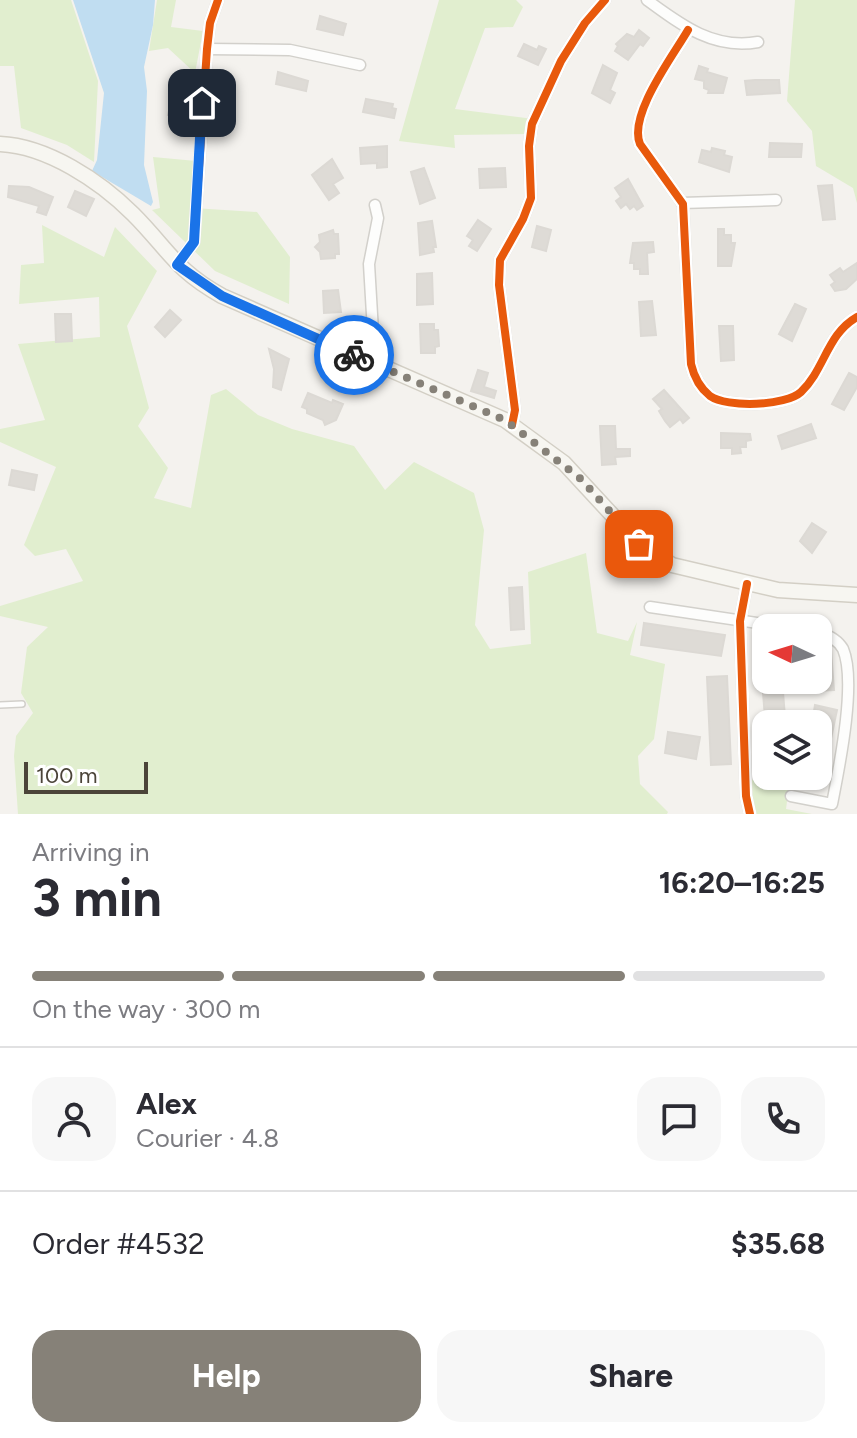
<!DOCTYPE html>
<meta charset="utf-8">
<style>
:root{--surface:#fff;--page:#f7f7f7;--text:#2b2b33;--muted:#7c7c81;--line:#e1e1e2;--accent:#868178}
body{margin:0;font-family:Figtree,sans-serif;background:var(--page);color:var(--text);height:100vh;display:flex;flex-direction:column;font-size:30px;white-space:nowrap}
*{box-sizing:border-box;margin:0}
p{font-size:26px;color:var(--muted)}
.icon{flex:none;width:44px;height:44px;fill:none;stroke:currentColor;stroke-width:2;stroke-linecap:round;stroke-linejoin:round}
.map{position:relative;height:814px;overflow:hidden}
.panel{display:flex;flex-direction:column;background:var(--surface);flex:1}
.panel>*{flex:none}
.needle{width:52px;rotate:274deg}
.tools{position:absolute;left:752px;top:614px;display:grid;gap:16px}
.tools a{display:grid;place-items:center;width:80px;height:80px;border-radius:16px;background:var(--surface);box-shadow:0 2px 6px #0004;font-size:40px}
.scale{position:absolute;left:24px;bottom:20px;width:124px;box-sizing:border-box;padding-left:8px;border:4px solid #4b4439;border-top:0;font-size:22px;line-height:28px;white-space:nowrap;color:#4b4439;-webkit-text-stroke:6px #fff;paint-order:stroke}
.pin{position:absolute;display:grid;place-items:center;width:68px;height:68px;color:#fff;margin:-34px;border-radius:16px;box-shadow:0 4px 12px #0006}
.courier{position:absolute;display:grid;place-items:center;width:80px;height:80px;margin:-40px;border:6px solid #1a73e8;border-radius:50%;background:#fff;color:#222;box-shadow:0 2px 10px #0007}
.overview em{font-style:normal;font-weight:700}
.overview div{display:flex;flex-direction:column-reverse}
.overview{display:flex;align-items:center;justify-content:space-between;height:136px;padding:0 32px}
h1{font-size:52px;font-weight:700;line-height:60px}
.bar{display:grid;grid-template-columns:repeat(4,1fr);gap:12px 8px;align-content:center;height:96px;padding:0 32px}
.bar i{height:10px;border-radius:6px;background:var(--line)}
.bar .current{background:var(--accent)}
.bar p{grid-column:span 4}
.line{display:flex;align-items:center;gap:20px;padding:0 32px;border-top:2px solid var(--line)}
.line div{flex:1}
.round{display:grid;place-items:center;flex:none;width:84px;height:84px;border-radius:24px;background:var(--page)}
.primary-button{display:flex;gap:16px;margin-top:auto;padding:16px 32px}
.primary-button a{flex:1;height:92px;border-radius:24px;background:var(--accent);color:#fff;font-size:32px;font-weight:700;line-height:92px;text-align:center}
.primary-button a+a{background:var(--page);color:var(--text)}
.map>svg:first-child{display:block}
.green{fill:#e1eecf}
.water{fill:#c0ddf1}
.building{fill:#dedbd6;stroke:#dcd9d4;stroke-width:2}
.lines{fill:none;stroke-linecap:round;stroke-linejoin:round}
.lane-casing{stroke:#d2d0cb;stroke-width:8}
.street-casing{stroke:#d2d0cb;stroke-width:13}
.secondary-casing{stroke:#d3cfc5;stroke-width:17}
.lane{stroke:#fdfdfc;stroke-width:5}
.street{stroke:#fdfdfc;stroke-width:10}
.secondary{stroke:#f7f6f1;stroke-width:14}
.cycleway-casing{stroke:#fff;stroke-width:13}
.cycleway{stroke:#e8590c;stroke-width:8}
.done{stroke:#868178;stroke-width:8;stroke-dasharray:0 14.4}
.route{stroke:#1a73e8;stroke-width:10}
</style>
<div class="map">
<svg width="857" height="814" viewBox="0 0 857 814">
<rect width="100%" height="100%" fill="#f4f2ee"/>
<g class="green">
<path d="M0,0H71L98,81L94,162L67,145L21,128L14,66H0Z"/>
<path d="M157,0H176L171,27L203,31L195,73L168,48L149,51Z"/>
<path d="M439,0H516L523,7L513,27L485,28L455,109L534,119L531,134L454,135L455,148L399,141Z"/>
<path d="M795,0H857V203L853,188L816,166L812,131L787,101Z"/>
<path d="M153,157L196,161L193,208L257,212L290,257L289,304L215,271L152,210L160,208Z"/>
<path d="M42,225L104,257L115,227L157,271L127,326L149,408L138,426L168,468L154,498L191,508L211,395L226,389L258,415L292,429L354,446L385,490L414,462L474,493L484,530L475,625L490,649L531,644L528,572L586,553L597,633L628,641L637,622L630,655L665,664L654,739L638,756L640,784L668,812L667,814H18L14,756L16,736L33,713L21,693L27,647L48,627L0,616V606L83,581L66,549L35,556L24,545L56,467L0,442V429L45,420L18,344L100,337L99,297L19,304L21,265L44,263Z"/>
<path d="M744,778L789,787L786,809L812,814H743L749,810Z"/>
</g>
<path class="water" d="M73,0H155L153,25L144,67L147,91L144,165L153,202L151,206L92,171L97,160L104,93Z"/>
<g class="building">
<path d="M320,16L346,24L343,35L317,29Z"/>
<path d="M639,30L649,38L643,46L640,44L628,60L615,51L618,46L616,44L627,34L634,37Z"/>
<path d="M524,44L537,50L539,46L546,49L538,65L518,56Z"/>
<path d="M603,65L617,73L610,90L615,93L610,103L592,93Z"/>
<path d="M699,66L708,69L707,72L727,78L723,93H708L709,90L704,88V81L695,79Z"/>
<path d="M278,72L308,81L306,91L276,84Z"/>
<path d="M755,80H779L780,93L747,95L745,81Z"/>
<path d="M182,93L193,95L189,112L178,110L176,117L168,115L172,98L181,100Z"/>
<path d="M366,99L393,104L392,108L396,109L394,118L363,112Z"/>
<path d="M770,143L802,144L801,157H769Z"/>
<path d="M387,146V167L377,168V163L361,164L360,148Z"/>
<path d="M712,148L725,151L724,155L732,157L729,172L699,162L702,150L711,152Z"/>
<path d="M332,159L343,178L333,184L339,193L329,200L312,175Z"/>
<path d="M424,168L435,198L420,204L411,172Z"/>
<path d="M505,168L506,187L480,188L479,169Z"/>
<path d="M628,179L643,206L637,210L634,206L630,209L626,204L621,208L616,201L621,197L615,188Z"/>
<path d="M832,185L835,219L823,220L818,186Z"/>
<path d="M9,186L29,187L53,197L46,215L37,212L39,206L8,197Z"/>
<path d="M75,191L94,199L86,216L68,207Z"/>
<path d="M478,220L491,229L477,251L469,246L473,240L467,236Z"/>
<path d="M432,221L436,247H433L434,252L420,255L418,223Z"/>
<path d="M537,226L551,230L546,251L532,247Z"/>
<path d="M718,229H724V235H731V243H735L731,266H718Z"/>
<path d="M333,230L334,234H338L339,254H335V258L321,259L320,252L315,247L320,242L319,235Z"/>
<path d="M653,242L654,252L647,253L648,274H640V269H634V263H630L633,243Z"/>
<path d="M857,263V279L846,289L835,291L831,285L835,282L830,275L840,268L843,272Z"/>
<path d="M432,273L433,304L417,305V274Z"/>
<path d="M338,290L341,312L324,313L323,291Z"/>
<path d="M652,301L656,335L641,336L639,302Z"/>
<path d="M795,304L806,309L792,341L779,334Z"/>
<path d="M170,310L181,320L165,337L155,327Z"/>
<path d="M55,314H71L72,341L56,342Z"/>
<path d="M420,324H434V330H438L439,346L435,347V353H421Z"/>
<path d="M719,326H733L734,360L721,361Z"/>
<path d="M269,349L289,359L281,390L273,387L274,369Z"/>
<path d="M478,370L488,373L484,387L496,391L494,398L471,391Z"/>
<path d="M849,373L857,377V387L844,410L832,404Z"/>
<path d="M664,390L689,418L683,423L680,419L670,427L665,421L659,411L662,409L653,399Z"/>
<path d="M308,393L332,403L333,400L343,404L336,420L325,425L323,420L307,413V409L302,407Z"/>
<path d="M811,424L816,438L782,449L778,436Z"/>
<path d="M600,426H615L616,449H630V456L615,457L616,464L602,465Z"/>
<path d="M721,433L750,434L751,440L746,441V447H740L741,453L732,454V448H721Z"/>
<path d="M12,470L37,475L34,490L9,485Z"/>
<path d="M812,523L826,532L812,553L800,541Z"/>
<path d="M522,587L524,629L511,630L509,588Z"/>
<path d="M644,623L725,635L721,656L641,645Z"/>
<path d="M831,650L834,690L814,691L813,680H818V651Z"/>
<path d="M727,676L731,764L711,765L707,677Z"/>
<path d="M762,680H782L785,717L765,718Z"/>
<path d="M815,705L837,710L829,748L818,746V724H812Z"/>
<path d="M668,732L700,737L696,759L665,753Z"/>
<path d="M818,763L828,765L823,786L788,779L789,776H818Z"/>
</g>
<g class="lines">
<g class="lane-casing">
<path id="lane" d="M0,705L22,704"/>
</g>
<g class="street-casing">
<g id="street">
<path d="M647,0C681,25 714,50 758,42"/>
<path d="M688,30C673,56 628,115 640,144L683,204L691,364C694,377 700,388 710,396C727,408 786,406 801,392C825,369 827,334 857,317"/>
<path d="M207,49L290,50L360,65"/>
<path d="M682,203L776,200"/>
<path d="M177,265L194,242L207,49L210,23L218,0"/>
<path d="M375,365L369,264L378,218L375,205"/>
<path d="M512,425L515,410L499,285L500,260L523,219L531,198L529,146L532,124L561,61L585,23L605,0"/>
<path d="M747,584L740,621L746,796L750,814"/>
<path d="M650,607L791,628"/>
<path d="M791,796L832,804C839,768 857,682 843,649C838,640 828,635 818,632"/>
</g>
</g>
<g class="secondary-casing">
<path id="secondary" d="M0,144C47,146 100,181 133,214C168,249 175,270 222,296L505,420L564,463L639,544L672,565L778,590L857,595"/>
</g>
<use href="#lane" class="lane"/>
<use href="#street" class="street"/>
<use href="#secondary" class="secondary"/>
<g class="cycleway-casing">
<g id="cycleway">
<path d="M688,30C673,56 628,115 640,144L683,204L691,364C694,377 700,388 710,396C727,408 786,406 801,392C825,369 827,334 857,317"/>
<path d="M177,265L194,242L207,49L210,23L218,0"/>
<path d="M512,425L515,410L499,285L500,260L523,219L531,198L529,146L532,124L561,61L585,23L605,0"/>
<path d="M747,584L740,621L746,796L750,814"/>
</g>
</g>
<use href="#cycleway" class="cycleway"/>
</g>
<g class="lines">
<path class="done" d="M354,355L505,420L581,479L639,544"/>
<path class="route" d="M202,103L194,242L177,265L222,296L354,355"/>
</g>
</svg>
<div class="tools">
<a><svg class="needle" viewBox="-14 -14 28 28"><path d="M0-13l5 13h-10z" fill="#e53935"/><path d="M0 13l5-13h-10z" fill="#7c7c81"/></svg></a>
<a><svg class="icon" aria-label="layers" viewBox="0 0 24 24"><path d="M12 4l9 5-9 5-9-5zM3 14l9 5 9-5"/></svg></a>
</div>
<div class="scale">100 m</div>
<div class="pin" style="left:639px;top:544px;background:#ea580c"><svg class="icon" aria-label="bag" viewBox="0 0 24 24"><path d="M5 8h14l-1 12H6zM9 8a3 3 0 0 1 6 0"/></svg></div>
<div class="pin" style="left:202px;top:103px;background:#1f2937"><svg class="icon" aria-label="home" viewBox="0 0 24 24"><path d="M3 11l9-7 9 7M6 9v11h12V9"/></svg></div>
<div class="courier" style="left:354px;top:355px"><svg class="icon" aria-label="bike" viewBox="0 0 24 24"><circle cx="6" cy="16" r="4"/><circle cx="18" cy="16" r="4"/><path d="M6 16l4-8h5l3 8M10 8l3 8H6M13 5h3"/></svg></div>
</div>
<section class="panel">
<div class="overview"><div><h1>3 min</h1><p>Arriving in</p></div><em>16:20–16:25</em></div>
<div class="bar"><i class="current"></i><i class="current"></i><i class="current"></i><i></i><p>On the way · 300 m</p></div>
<div class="line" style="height:144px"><a class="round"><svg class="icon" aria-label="person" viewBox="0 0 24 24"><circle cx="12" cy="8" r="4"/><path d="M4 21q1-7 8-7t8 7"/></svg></a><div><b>Alex</b><p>Courier · 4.8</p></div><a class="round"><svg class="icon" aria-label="chat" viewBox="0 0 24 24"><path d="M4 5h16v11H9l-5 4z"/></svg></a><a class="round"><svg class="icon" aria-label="phone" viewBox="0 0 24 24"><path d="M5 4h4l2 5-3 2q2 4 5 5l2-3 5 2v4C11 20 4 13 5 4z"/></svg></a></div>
<div class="line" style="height:104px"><div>Order #4532</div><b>$35.68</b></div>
<div class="primary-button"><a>Help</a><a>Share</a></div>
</section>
